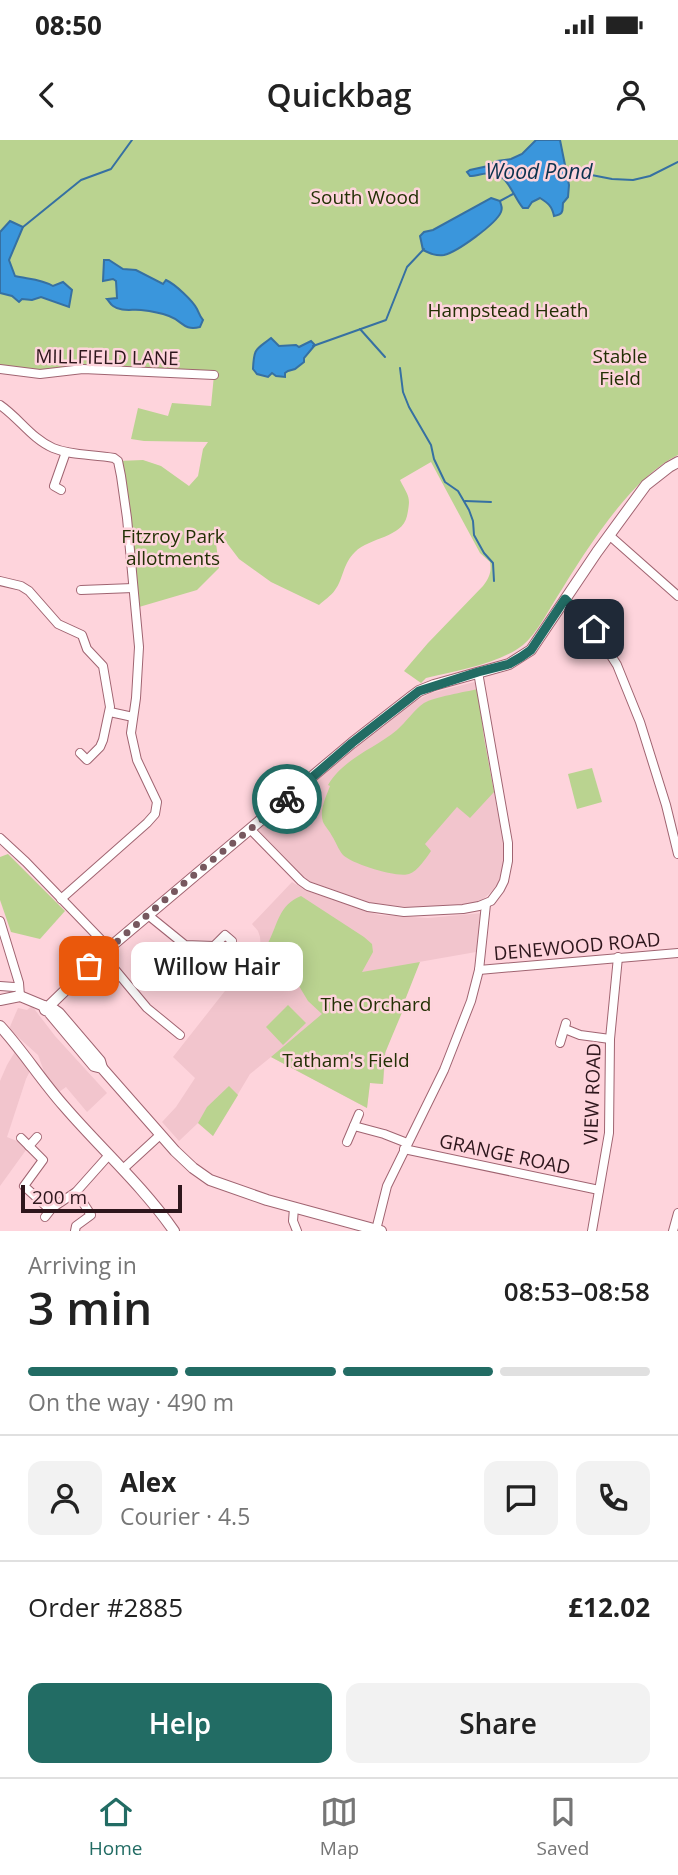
<!DOCTYPE html>
<meta charset="utf-8">
<style>
:root{--surface:#fff;--page:#f2f2f2;--text:#222;--muted:#767676;--line:#e0e0e0;--accent:#226c64}
body{margin:0;font-family:"Open Sans",sans-serif;background:var(--page);color:var(--text);height:100vh;display:flex;flex-direction:column;font-size:26px;white-space:nowrap}
*{box-sizing:border-box;margin:0}
p{font-size:23px;color:var(--muted)}
.icon{flex:none;width:38px;height:38px;fill:none;stroke:currentColor;stroke-width:2;stroke-linecap:round;stroke-linejoin:round}
.map{position:relative;height:1091px;overflow:hidden}
.panel{display:flex;flex-direction:column;background:var(--surface);flex:1}
.panel>*{flex:none}
.scale{position:absolute;left:21px;bottom:18px;width:161px;box-sizing:border-box;padding-left:7px;border:4px solid #2e161c;border-top:0;font-size:19px;line-height:24px;white-space:nowrap;color:#2e161c;-webkit-text-stroke:5px #fed4dc;paint-order:stroke}
.pin{position:absolute;display:grid;place-items:center;width:60px;height:60px;color:#fff;margin:-30px;border-radius:14px;box-shadow:0 4px 10px #0006}
.courier{position:absolute;display:grid;place-items:center;width:70px;height:70px;margin:-35px;border:5px solid #226c64;border-radius:50%;background:#fff;color:#222;box-shadow:0 2px 9px #0007}
.bubble{position:absolute;height:49px;border-radius:14px;background:var(--surface);box-shadow:0 4px 18px #0003;font-size:23px;font-weight:600;line-height:49px;text-align:center}
.overview em{font-style:normal;font-weight:600}
.overview div{display:flex;flex-direction:column-reverse}
.overview{display:flex;align-items:center;justify-content:space-between;height:119px;padding:0 28px}
h1{font-size:46px;font-weight:600;line-height:52px}
.bar{display:grid;grid-template-columns:repeat(4,1fr);gap:10px 7px;align-content:center;height:84px;padding:0 28px}
.bar i{height:9px;border-radius:5px;background:var(--line)}
.bar .current{background:var(--accent)}
.bar p{grid-column:span 4}
.line{display:flex;align-items:center;gap:18px;padding:0 28px;border-top:2px solid var(--line)}
.line div{flex:1}
.round{display:grid;place-items:center;flex:none;width:74px;height:74px;border-radius:14px;background:var(--page)}
.cta{display:flex;gap:14px;margin-top:auto;padding:14px 28px}
.cta a{flex:1;height:80px;border-radius:14px;background:var(--accent);color:#fff;font-size:28px;font-weight:600;line-height:80px;text-align:center}
.cta a+a{background:var(--page);color:var(--text)}
.status{display:flex;justify-content:space-between;align-items:center;height:49px;padding:0 35px;background:var(--surface);direction:ltr}
.status svg{height:19px;fill:currentColor}
header{display:flex;justify-content:space-between;align-items:center;height:91px;padding:0 28px;background:var(--surface);font-size:32px;font-weight:600}
.tab-bar{display:flex;justify-content:space-around;align-items:center;height:98px;border-top:2px solid var(--line);background:var(--surface);font-size:19px;color:var(--muted)}
.tab-bar a{display:grid;justify-items:center;gap:4px}
.tab-bar .current{color:var(--accent)}
.map>svg:first-child{display:block}
.built{fill:#f2c5cd}
.green{fill:#bad390}
.water{fill:#3a96dc;stroke:#3670a2;stroke-width:2}
.lines{fill:none;stroke-linecap:round;stroke-linejoin:round}
.stream{stroke:#3670a2;stroke-width:2}
.minor-casing{stroke:#a06471;stroke-width:10}
.major-casing{stroke:#a06471;stroke-width:12}
.minor{stroke:#fff;stroke-width:8}
.major{stroke:#fff;stroke-width:10}
.done{stroke:#77585f;stroke-width:7;stroke-dasharray:0 12.6}
.route{stroke:#226c64;stroke-width:9}
.labels{text-anchor:middle;stroke-width:5;stroke-linejoin:round;paint-order:stroke}
.park-label{font-size:19px;fill:#233005;stroke:#fed4dc}
.street-label{font-size:19px;fill:#2e161c;stroke:#fed4dc}
.water-label{font-size:21px;font-style:italic;fill:#0c324e;stroke:#fed4dc}
</style>
<div class="status"><b>08:50</b><svg viewBox="0 0 49 12"><path d="M0 12V9h3v3zM5 12V6h3v6zM10 12V3h3v9zM15 12V0h3v12zM26 1h20v11H26zM47 4h2v5h-2z"/></svg></div>
<header><svg class="icon" aria-label="back" viewBox="0 0 24 24"><path d="M15 5l-7 7 7 7"/></svg>Quickbag<svg class="icon" aria-label="person" viewBox="0 0 24 24"><circle cx="12" cy="8" r="4"/><path d="M4 21q1-7 8-7t8 7"/></svg></header>
<div class="map">
<svg width="678" height="1091" viewBox="0 0 678 1091">
<rect width="100%" height="100%" fill="#fed4dc"/>
<g class="built">
<path d="M474,542L477,543L484,598L504,707L503,724L498,743L492,751L481,761L472,764L416,768L372,763L305,740L258,690L270,678L408,565L431,553Z"/>
<path d="M292,742L307,751L379,775L428,778L482,773L476,812L419,822L386,911L383,944L370,943L367,968L271,917L250,934L213,996L198,983L179,1001L162,982L176,967L195,938L173,917L247,823L254,822L257,818L261,811L260,797L258,791L252,784Z"/>
<path d="M32,866L55,896L107,953L87,972L66,947L59,952L45,934L38,915L9,889L18,868L27,870Z"/>
<path d="M16,910L31,929L26,939L7,997L17,1001L26,1010L0,1046V941L7,925Z"/>
</g>
<g class="green">
<path d="M0,0H678V315C630,338 585,412 557,457C547,473 537,493 523,505C499,524 455,531 426,538L421,543L404,531L428,503L483,446C489,438 492,432 490,422L480,413L431,322L400,340C409,358 411,356 407,376C402,398 370,397 355,412C343,423 343,440 335,450C331,456 324,460 319,465L271,442L239,419L214,386L219,428L197,450L139,467L118,321L143,320L161,326L189,346L198,336L203,309L208,302L144,301L131,299L138,268L168,276L172,263L211,266L214,235L153,232L40,234L0,229Z"/>
<path d="M478,549L484,598L494,652L470,678L457,667L425,704L431,711C426,718 418,731 409,734C397,738 352,724 343,715C338,709 336,702 332,696C330,691 325,687 323,682C319,670 326,657 330,646L328,645C344,618 374,609 397,590C406,582 414,570 424,563C434,557 465,552 478,549Z"/>
<path d="M592,628L602,662L577,669L568,634Z"/>
<path d="M8,714L65,771L40,799L11,792L0,760V717Z"/>
<path d="M301,756L364,797L372,804L373,812L362,832L420,822L405,860L406,863L385,913L383,944L370,943L367,968L271,917L322,874L308,861L299,846L279,835L271,834L267,832L256,820C260,815 265,808 269,801C278,783 279,765 301,756Z"/>
<path d="M288,865L306,883L283,905L266,887Z"/>
<path d="M229,946L238,955L213,996L198,983L207,967Z"/>
</g>
<g class="water">
<path d="M536,0H560L569,45L568,57L563,63C562,70 565,74 554,76C552,66 548,63 540,58L532,62L528,68H523C514,58 508,35 493,33C486,32 477,36 470,36L467,32L470,30L488,26L497,21L511,19L522,14Z"/>
<path d="M491,58L500,61C501,66 503,67 501,72C496,84 457,112 444,115C436,116 431,114 423,110L420,96L424,92L433,90Z"/>
<path d="M10,81L23,87L9,120L15,136C28,139 42,139 53,146L63,142L72,150L69,167L41,157L32,160L22,159L19,162L12,156L0,153V92Z"/>
<path d="M104,120H109L123,129L136,130L163,144L166,140C175,144 193,161 197,169C199,173 200,177 203,180L200,187C183,191 183,181 169,176C161,173 150,171 141,170C132,169 121,172 113,166C110,164 109,161 107,159L117,158L116,141L113,139L103,141Z"/>
<path d="M271,198L279,206L296,205L299,207L311,201L315,205L304,218V222L295,229L288,231L285,233V237L276,236L272,233L268,237L257,234L253,229C254,207 256,210 271,198Z"/>
</g>
<g class="lines">
<g class="stream">
<path d="M564,33L576,32L612,39L633,40L650,36L678,22"/>
<path d="M500,61L513,54"/>
<path d="M23,87L81,40L111,29L132,0"/>
<path d="M360,189L385,217"/>
<path d="M313,206L386,180L407,127L424,109"/>
<path d="M400,228L403,252L409,267L431,305L434,319L445,342L458,351L469,370L473,381L474,395L484,413L493,423L494,441"/>
<path d="M465,361L491,362"/>
</g>
<g class="minor-casing">
<g id="minor">
<path d="M0,229L40,234L83,229L214,235"/>
<path d="M0,265C19,278 32,299 53,308C72,316 94,314 114,318L118,321L121,336L127,378L139,507L136,558L131,593L137,620L157,662L155,674L147,683L61,759"/>
<path d="M61,350L54,346L66,312"/>
<path d="M609,395L678,456"/>
<path d="M0,441L21,446L29,451L58,484L82,495L87,509L103,526L110,567L103,600L100,607L87,620L80,613"/>
<path d="M81,450L133,448"/>
<path d="M565,459L594,489L617,525L640,582L666,665L678,714"/>
<path d="M110,572L133,577"/>
<path d="M250,689L301,741L308,746L368,767L404,772L463,769L479,766L491,761L500,749L504,741L508,721V703L478,532"/>
<path d="M0,698L26,722L109,808"/>
<path d="M148,775L185,805L214,806L225,795L232,801"/>
<path d="M0,781L19,843L20,856"/>
<path d="M102,814L147,868L180,895"/>
<path d="M479,830L678,813"/>
<path d="M185,839L214,806"/>
<path d="M0,846L14,847"/>
<path d="M565,889L580,895L610,899"/>
<path d="M560,903L566,883"/>
<path d="M354,986L384,994L407,1003"/>
<path d="M21,998L43,1020L24,1046L47,1067L52,1068L76,1052L109,1015"/>
<path d="M347,1002L359,974"/>
<path d="M29,1006L37,997"/>
<path d="M404,1009L599,1050"/>
<path d="M123,1029L160,995"/>
<path d="M294,1068L293,1081L297,1091"/>
<path d="M45,1077L52,1068"/>
<path d="M376,1090L387,1046L444,930L471,861L479,830L486,764"/>
<path d="M75,1091L76,1086L91,1075L76,1052"/>
<path d="M592,1091L609,993L610,899L618,817"/>
<path d="M673,1091L678,1073"/>
</g>
</g>
<g class="major-casing">
<g id="major">
<path d="M0,860L20,856L44,866"/>
<path d="M50,865L109,808L352,603L411,557L419,551L434,545L509,524L531,510L597,412L646,345L669,327L678,322"/>
<path d="M44,866L45,870L48,871L94,926L102,928L175,1011L193,1028L210,1040L267,1060L381,1091"/>
<path d="M52,868L59,873L100,921L102,928"/>
<path d="M0,886C23,911 41,940 64,966C100,1008 142,1045 174,1091"/>
</g>
</g>
<use href="#minor" class="minor"/>
<use href="#major" class="major"/>
</g>
<g class="lines">
<path class="done" d="M89,826L183,744L287,659"/>
<path class="route" d="M287,659L352,603L419,551L478,532L509,524L521,517L531,510L565,459L594,489"/>
</g>
<g class="labels">
<g class="park-label">
<text x="365" y="64">South Wood</text>
<text x="508" y="177">Hampstead Heath</text>
<text x="620" y="223">Stable<tspan x="620" dy="22">Field</tspan></text>
<text x="173" y="403">Fitzroy Park<tspan x="173" dy="22">allotments</tspan></text>
<text x="376" y="871">The Orchard</text>
<text x="346" y="927">Tatham's Field</text>
</g>
<g class="street-label">
<text transform="translate(107 217) rotate(1)" y="7">MILLFIELD LANE</text>
<text transform="translate(577 806) rotate(-5)" y="7">DENEWOOD ROAD</text>
<text transform="translate(592 954) rotate(-88)" y="7">VIEW ROAD</text>
<text transform="translate(505 1014) rotate(12)" y="7">GRANGE ROAD</text>
</g>
<g class="water-label">
<text x="539" y="39">Wood Pond</text>
</g>
</g>
</svg>
<div class="scale">200 m</div>
<div class="pin" style="left:89px;top:826px;background:#ea580c"><svg class="icon" aria-label="bag" viewBox="0 0 24 24"><path d="M5 8h14l-1 12H6zM9 8a3 3 0 0 1 6 0"/></svg></div>
<div class="pin" style="left:594px;top:489px;background:#1f2937"><svg class="icon" aria-label="home" viewBox="0 0 24 24"><path d="M3 11l9-7 9 7M6 9v11h12V9"/></svg></div>
<div class="courier" style="left:287px;top:659px"><svg class="icon" aria-label="bike" viewBox="0 0 24 24"><circle cx="6" cy="16" r="4"/><circle cx="18" cy="16" r="4"/><path d="M6 16l4-8h5l3 8M10 8l3 8H6M13 5h3"/></svg></div>
<div class="bubble" style="left:131px;top:802px;width:172px">Willow Hair</div>
</div>
<section class="panel">
<div class="overview"><div><h1>3 min</h1><p>Arriving in</p></div><em>08:53–08:58</em></div>
<div class="bar"><i class="current"></i><i class="current"></i><i class="current"></i><i></i><p>On the way · 490 m</p></div>
<div class="line" style="height:126px"><a class="round"><svg class="icon" aria-label="person" viewBox="0 0 24 24"><circle cx="12" cy="8" r="4"/><path d="M4 21q1-7 8-7t8 7"/></svg></a><div><b>Alex</b><p>Courier · 4.5</p></div><a class="round"><svg class="icon" aria-label="chat" viewBox="0 0 24 24"><path d="M4 5h16v11H9l-5 4z"/></svg></a><a class="round"><svg class="icon" aria-label="phone" viewBox="0 0 24 24"><path d="M5 4h4l2 5-3 2q2 4 5 5l2-3 5 2v4C11 20 4 13 5 4z"/></svg></a></div>
<div class="line" style="height:91px"><div>Order #2885</div><b>£12.02</b></div>
<div class="cta"><a>Help</a><a>Share</a></div>
</section>
<nav class="tab-bar">
<a class="current"><svg class="icon" aria-label="home" viewBox="0 0 24 24"><path d="M3 11l9-7 9 7M6 9v11h12V9"/></svg>Home</a>
<a><svg class="icon" aria-label="map" viewBox="0 0 24 24"><path d="M3 6l6-2 6 2 6-2v14l-6 2-6-2-6 2zM9 4v14M15 6v14"/></svg>Map</a>
<a><svg class="icon" aria-label="saved" viewBox="0 0 24 24"><path d="M7 4h10v16l-5-4-5 4z"/></svg>Saved</a>
</nav>
